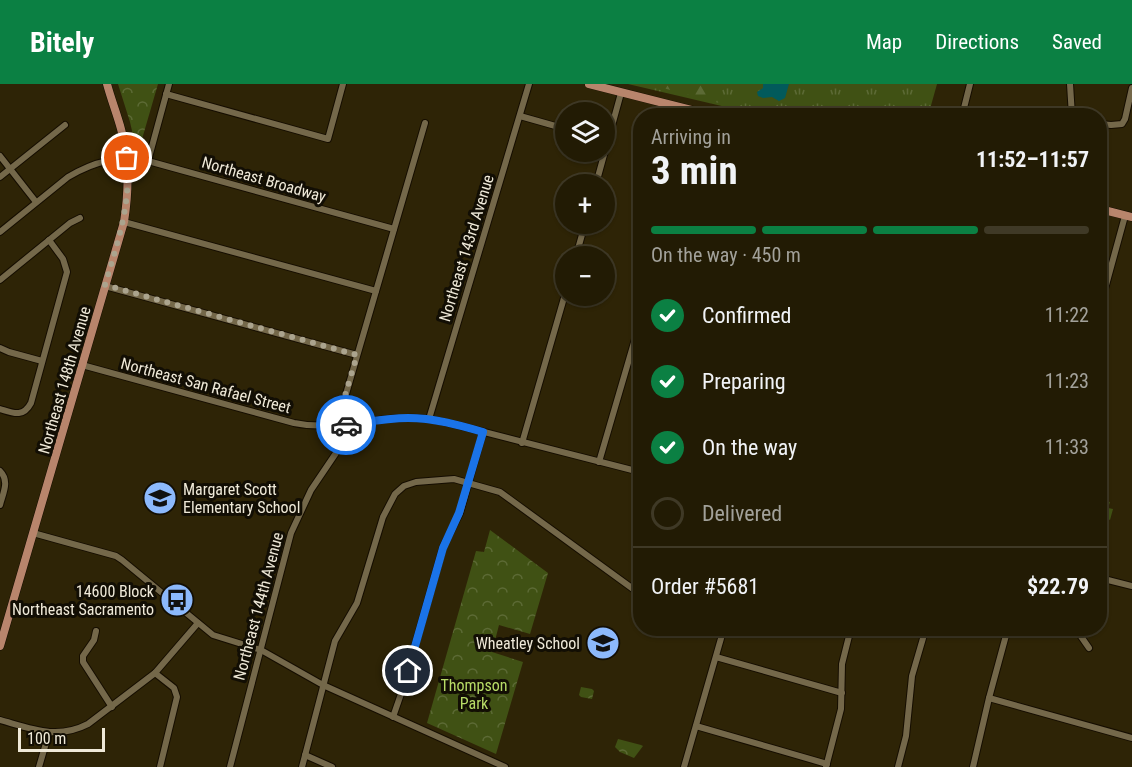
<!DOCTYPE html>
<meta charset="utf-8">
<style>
:root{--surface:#221b04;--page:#2e2813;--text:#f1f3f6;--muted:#a2a19a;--line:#3f3926;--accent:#0b8043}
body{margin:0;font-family:"Roboto Condensed",sans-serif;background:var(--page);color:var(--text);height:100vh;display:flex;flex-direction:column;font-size:22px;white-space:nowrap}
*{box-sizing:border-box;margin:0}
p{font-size:20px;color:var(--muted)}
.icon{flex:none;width:33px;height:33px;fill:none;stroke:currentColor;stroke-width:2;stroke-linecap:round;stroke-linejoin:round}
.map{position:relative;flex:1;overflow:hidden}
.sheet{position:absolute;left:633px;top:24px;width:474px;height:528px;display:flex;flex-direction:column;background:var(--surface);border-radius:24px;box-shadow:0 2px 4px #0004,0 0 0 2px var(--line)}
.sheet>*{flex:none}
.tools{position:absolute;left:555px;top:18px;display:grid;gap:12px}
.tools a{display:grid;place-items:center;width:60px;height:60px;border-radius:50%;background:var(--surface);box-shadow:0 2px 4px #0004,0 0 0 2px var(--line);font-size:30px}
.scale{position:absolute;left:18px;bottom:15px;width:87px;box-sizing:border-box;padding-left:6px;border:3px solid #efe9d8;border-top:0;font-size:16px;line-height:21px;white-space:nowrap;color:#efe9d8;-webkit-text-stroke:4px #120e04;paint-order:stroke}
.pin{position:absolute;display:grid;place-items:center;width:51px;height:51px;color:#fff;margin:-26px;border:3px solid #fff;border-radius:50%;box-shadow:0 2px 6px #0007}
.courier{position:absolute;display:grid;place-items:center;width:60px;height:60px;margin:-30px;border:4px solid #1a73e8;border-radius:50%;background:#fff;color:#222;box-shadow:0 2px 8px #0007}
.overview em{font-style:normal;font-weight:700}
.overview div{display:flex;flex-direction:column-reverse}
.overview{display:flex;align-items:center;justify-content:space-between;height:102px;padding:0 18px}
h1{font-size:39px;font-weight:700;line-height:45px}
.bar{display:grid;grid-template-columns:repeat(4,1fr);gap:9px 6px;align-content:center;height:72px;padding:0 18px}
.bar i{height:8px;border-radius:4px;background:var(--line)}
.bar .selected{background:var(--accent)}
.bar p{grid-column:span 4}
.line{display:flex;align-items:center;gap:15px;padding:0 18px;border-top:2px solid var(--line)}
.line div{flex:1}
ol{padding:0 18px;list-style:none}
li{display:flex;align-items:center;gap:18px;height:66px}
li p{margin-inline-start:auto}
li .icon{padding:6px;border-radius:50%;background:var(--accent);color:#fff;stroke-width:4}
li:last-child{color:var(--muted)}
li i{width:33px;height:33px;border:3px solid var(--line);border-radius:50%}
header{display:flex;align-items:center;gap:36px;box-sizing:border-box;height:84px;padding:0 30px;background:var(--accent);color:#fff}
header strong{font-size:28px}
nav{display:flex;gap:33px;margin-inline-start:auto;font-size:21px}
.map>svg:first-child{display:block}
.grass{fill:url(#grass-tufts)}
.forest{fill:url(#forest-firs)}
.park{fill:url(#park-crowns)}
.water{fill:#025a5b}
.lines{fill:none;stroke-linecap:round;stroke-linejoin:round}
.minor-casing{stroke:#150d00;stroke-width:8}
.major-casing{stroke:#150d00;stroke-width:9}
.minor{stroke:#74684a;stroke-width:6}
.major{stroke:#b8856c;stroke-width:8}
.done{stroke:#aba48e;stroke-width:6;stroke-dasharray:0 10.8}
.route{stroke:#1a73e8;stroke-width:8}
.labels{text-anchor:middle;stroke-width:6;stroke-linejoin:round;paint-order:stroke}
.street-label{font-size:16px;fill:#efe9d8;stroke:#120e04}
.poi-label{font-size:16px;fill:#efe9d8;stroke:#120e04;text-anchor:end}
.park-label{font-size:16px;fill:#b7db66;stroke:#120e04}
</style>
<header>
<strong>Bitely</strong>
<nav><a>Map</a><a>Directions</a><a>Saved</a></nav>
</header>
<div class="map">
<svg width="1132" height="683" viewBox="0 0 1132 683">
<defs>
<pattern id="grass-tufts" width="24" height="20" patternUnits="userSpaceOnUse" patternTransform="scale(1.5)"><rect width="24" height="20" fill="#405114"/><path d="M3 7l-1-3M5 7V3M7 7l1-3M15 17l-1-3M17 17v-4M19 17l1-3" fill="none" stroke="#5c6a35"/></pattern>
<pattern id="forest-firs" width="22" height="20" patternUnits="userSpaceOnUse" patternTransform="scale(1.5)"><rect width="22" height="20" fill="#405114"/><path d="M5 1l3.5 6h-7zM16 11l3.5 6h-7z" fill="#5c6a35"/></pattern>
<pattern id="park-crowns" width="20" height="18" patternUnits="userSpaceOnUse" patternTransform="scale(1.5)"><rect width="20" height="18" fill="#405114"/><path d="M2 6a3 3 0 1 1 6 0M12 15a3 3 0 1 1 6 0" fill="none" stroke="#5c6a35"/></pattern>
</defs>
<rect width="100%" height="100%" fill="#2e2406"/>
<path class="grass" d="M628,0H937L928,32L760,31Z"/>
<path class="forest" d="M648,0H709L724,13L726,18L723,20Z"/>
<g class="park">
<path d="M118,0H158L140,62L135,60L130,38Z"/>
<path d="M1100,416L1110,418L1108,424L1113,425L1110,436L1100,430Z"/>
<path d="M490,446L548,489L530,550L499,541L492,568L523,578L496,670L427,639L476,467L484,468Z"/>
<path d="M581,603L592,605L594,607L592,615L581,613L579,611Z"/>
<path d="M618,655L641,661L643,662L634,674L620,668L615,663Z"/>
</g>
<path class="water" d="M763,0H789L785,14L779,17L772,13L763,14L758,12L757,8L763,4Z"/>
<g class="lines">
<g class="minor-casing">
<g id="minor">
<path d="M1070,0L1072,32"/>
<path d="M166,10L328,55L343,0"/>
<path d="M520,32L566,45"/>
<path d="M962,32L970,0"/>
<path d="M1100,40L1111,41L1122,40L1125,35L1132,4"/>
<path d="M0,72L36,118"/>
<path d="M148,77L169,0"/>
<path d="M0,93L65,41"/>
<path d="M596,100L621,9"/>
<path d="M124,138L376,207"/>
<path d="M0,148L68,93C97,76 115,73 148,77L394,145"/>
<path d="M576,172L585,140"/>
<path d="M0,196L70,139L80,134"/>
<path d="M105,202L357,271"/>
<path d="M1100,223L1125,132"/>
<path d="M0,264L9,268L42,277"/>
<path d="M82,281L294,339C332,347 368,334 406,334C423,333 440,337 457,341L640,388"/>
<path d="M0,325C13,329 23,334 31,319L67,188L63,175L49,156"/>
<path d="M429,335L529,0"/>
<path d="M346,341L344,323L346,310L425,39"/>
<path d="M522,359L566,207"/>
<path d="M599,378L640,238"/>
<path d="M0,387C10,397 3,409 0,421"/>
<path d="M33,449L116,472L122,476L213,551L261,566L323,601L505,683"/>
<path d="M1100,494L1132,502"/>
<path d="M1078,544L1080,551L1089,564"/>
<path d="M96,547L94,556L83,572V578L112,623"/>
<path d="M716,573L842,609"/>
<path d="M155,589L174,604L177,613L160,683"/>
<path d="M989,614L1132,654"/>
<path d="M393,633L402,607L443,463L460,429L483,348"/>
<path d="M0,636C32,645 57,656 88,640L155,589L198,539"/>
<path d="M696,642L827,680"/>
<path d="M305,671L332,683"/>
<path d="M39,683L49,649"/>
<path d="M230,683L291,449L311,406L336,369L339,358L338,341"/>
<path d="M302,683L335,557L357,519L383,433L395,410L404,402L416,398L454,395L500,408L640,510"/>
<path d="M684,683L724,544"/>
<path d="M826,683L841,625L842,580L851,544"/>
<path d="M898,683L906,652L912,592L926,544"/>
<path d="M973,683L989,614L1008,544"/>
</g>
</g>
<g class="major-casing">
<g id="major">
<path d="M589,0L715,32"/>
<path d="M1100,125L1132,133"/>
<path d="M0,562L124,138C129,106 130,76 121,45C117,30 111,15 107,0"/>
</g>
</g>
<use href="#minor" class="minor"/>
<use href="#major" class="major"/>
</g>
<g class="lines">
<path class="done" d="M127,74C131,121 118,157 105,201L357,271L344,315V323L346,341"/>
<path class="route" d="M346,341C367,338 388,334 408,334C434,334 459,341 483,348L459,429L443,464L408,587"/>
</g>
<defs>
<g id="school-disc" transform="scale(1.725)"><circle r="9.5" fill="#8cb9fc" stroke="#120e04"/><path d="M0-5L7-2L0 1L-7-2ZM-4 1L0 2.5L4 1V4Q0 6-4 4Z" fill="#111"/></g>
<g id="bus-disc" transform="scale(1.725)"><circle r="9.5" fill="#8cb9fc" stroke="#120e04"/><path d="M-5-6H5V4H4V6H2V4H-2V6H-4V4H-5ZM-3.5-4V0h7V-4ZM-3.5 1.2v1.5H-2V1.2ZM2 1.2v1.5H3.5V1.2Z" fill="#111"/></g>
</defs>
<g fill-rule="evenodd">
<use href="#school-disc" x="160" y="414"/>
<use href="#bus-disc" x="177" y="516"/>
<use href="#school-disc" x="603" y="559"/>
</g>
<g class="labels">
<g class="street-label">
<text transform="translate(264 95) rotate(16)" y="6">Northeast Broadway</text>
<text transform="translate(466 164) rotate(-73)" y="6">Northeast 143rd Avenue</text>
<text transform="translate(64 296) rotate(-74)" y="6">Northeast 148th Avenue</text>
<text transform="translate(206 301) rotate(15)" y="6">Northeast San Rafael Street</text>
<text transform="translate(258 522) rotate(-75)" y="6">Northeast 144th Avenue</text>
</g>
<g class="poi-label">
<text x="183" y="411" text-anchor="start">Margaret Scott<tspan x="183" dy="18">Elementary School</tspan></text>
<text x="154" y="513">14600 Block<tspan x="154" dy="18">Northeast Sacramento</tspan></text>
<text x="580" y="565">Wheatley School</text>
</g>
<g class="park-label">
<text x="474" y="607">Thompson<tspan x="474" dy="18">Park</tspan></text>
</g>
</g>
</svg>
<div class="tools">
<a><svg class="icon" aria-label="layers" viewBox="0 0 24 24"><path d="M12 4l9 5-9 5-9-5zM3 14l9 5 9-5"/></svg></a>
<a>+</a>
<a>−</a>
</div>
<div class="scale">100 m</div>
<div class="pin" style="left:127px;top:74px;background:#ea580c"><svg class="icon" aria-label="bag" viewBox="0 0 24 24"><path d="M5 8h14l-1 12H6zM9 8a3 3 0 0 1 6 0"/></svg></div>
<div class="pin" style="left:408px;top:587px;background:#1f2937"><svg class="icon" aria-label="home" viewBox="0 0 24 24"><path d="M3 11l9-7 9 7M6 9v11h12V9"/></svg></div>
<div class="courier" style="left:346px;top:341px"><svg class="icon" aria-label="car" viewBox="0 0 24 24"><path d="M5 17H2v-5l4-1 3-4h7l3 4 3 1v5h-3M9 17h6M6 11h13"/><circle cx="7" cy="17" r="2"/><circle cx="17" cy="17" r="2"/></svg></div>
<section class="sheet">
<div class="overview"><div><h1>3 min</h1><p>Arriving in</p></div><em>11:52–11:57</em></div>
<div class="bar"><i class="selected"></i><i class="selected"></i><i class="selected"></i><i></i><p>On the way · 450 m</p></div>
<ol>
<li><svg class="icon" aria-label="check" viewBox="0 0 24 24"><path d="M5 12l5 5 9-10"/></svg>Confirmed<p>11:22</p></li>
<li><svg class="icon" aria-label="check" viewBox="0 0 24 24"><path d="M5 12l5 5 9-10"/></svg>Preparing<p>11:23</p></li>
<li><svg class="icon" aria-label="check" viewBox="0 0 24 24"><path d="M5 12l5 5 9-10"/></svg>On the way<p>11:33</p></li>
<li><i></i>Delivered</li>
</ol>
<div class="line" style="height:78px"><div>Order #5681</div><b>$22.79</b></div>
</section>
</div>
